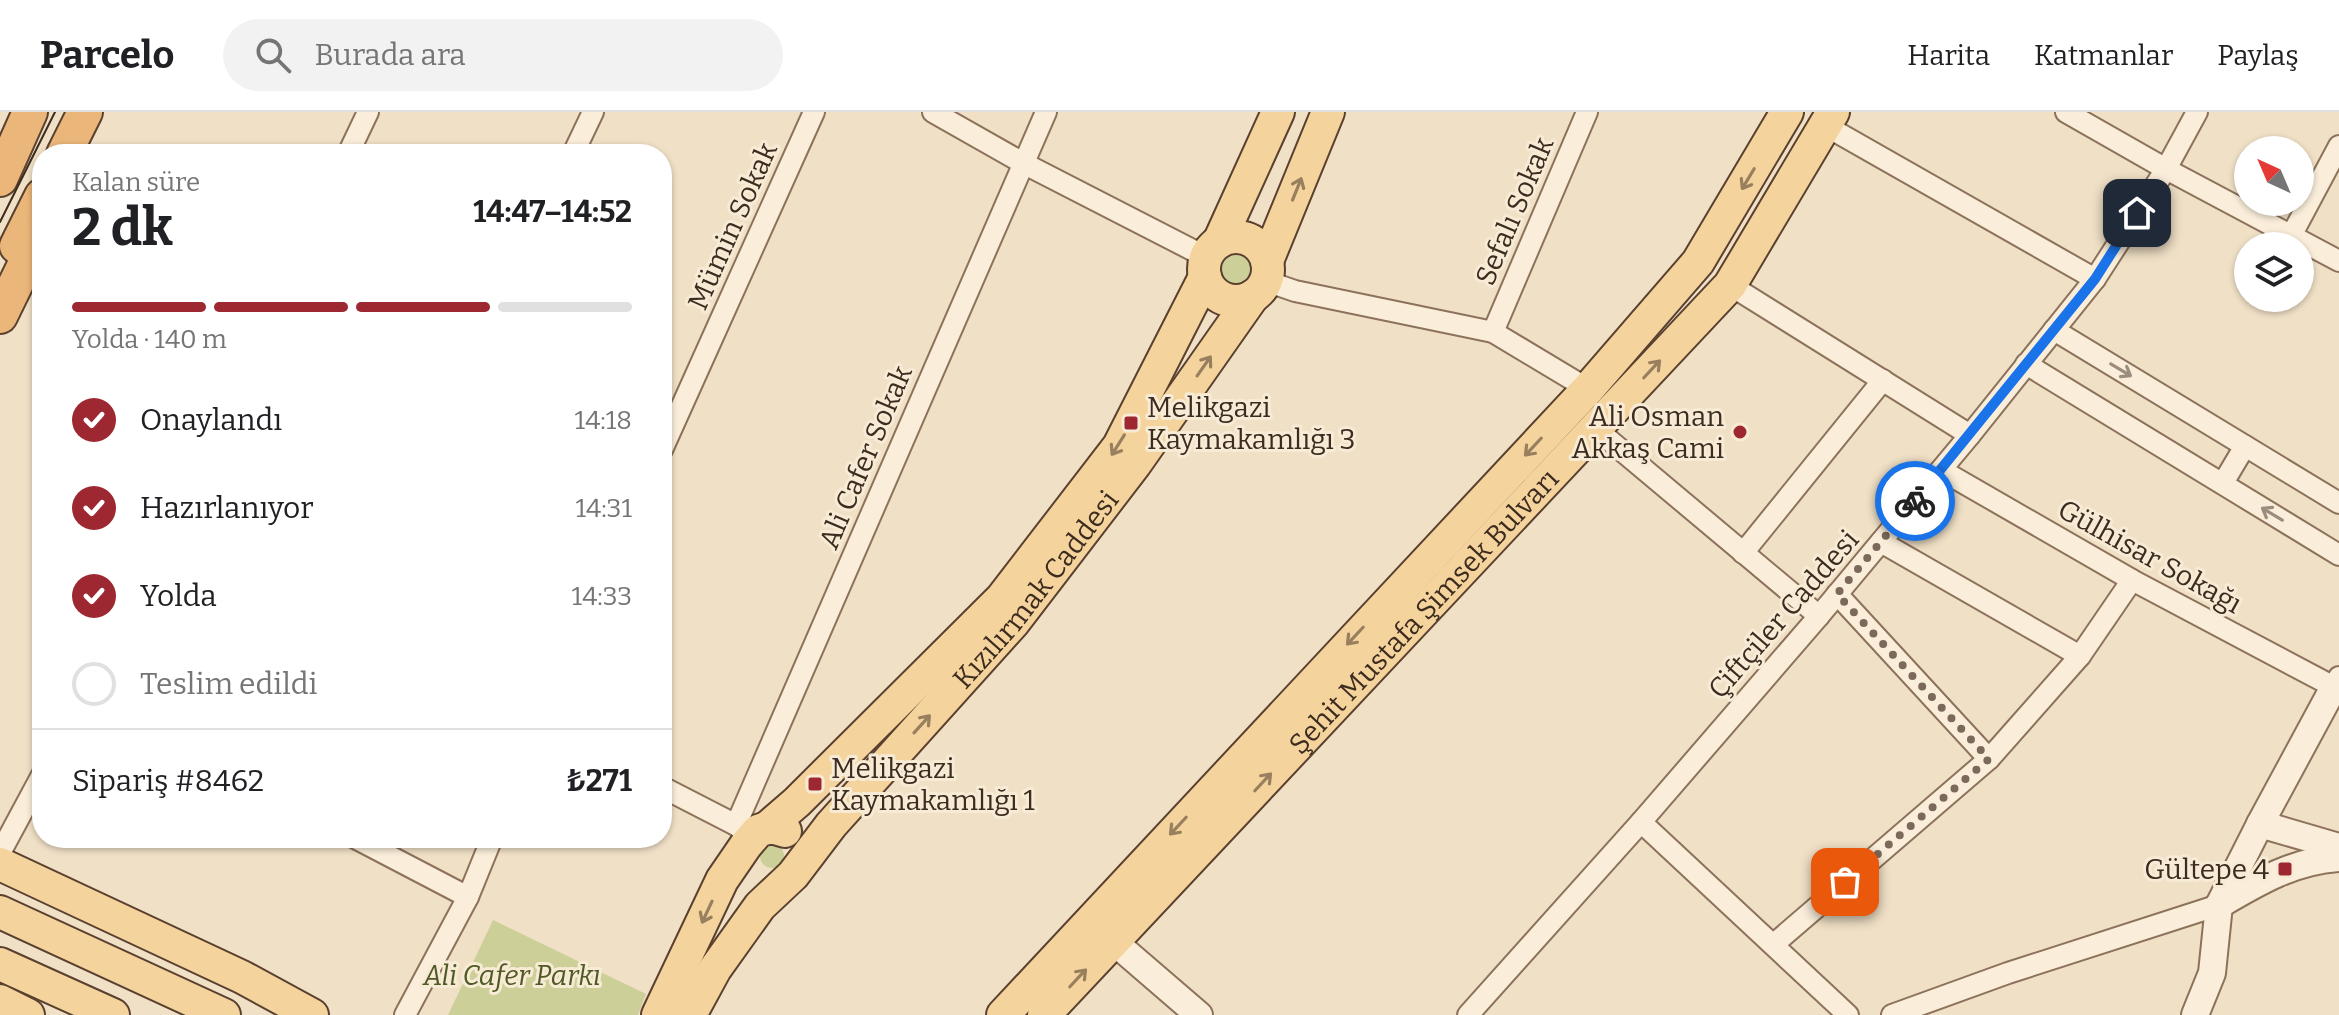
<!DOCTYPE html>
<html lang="tr">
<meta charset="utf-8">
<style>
:root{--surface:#fff;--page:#f2f2f2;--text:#202124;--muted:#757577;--line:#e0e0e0;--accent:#9e2832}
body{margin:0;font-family:Bitter,serif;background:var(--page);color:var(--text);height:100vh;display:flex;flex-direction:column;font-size:30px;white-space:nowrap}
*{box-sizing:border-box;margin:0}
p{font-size:26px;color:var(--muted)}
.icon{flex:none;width:44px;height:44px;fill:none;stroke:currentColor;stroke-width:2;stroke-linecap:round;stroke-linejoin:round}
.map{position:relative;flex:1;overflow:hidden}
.panel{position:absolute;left:32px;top:32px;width:640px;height:704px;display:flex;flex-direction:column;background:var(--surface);border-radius:32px;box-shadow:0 2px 6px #0004}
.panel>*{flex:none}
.needle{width:52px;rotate:316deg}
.tools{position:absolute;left:2234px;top:24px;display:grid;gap:16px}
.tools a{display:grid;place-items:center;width:80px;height:80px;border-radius:50%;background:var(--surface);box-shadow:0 2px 6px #0004;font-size:40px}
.pin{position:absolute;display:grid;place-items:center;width:68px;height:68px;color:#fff;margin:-34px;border-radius:16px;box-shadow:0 4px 12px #0006}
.courier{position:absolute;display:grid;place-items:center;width:80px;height:80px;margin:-40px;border:6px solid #1a73e8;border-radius:50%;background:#fff;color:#222;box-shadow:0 2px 10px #0007}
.headline em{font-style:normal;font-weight:700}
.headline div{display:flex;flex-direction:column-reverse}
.headline{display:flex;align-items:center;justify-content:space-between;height:136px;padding:0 40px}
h1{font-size:52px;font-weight:700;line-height:60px}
.bar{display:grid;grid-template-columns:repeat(4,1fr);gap:12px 8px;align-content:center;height:96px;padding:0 40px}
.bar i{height:10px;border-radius:6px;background:var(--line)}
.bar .current{background:var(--accent)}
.bar p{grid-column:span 4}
.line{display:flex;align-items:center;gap:20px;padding:0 40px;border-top:2px solid var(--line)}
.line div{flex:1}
ol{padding:0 40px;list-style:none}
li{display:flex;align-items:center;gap:24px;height:88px}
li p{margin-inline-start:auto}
li .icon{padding:8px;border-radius:50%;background:var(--accent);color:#fff;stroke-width:4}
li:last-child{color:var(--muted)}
li i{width:44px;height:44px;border:4px solid var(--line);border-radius:50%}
header{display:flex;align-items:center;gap:48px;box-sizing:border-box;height:112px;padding:0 40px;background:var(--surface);border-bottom:2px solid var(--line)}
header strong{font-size:38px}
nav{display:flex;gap:44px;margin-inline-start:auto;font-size:28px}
.search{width:560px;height:72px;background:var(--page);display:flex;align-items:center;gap:20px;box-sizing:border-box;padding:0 28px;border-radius:44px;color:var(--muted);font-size:30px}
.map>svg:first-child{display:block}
.green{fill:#cdcf99}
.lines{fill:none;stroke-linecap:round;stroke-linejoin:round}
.minor-casing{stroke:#8d725b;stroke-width:24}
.tertiary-casing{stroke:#8d725b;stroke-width:30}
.primary-casing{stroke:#5a402f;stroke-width:36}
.trunk-casing{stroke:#5a402f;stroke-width:38}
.minor{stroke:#faeeda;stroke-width:20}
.tertiary{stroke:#faeeda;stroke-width:26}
.primary{stroke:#f4d39d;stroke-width:32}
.trunk{stroke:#ebb679;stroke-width:34}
.tram{stroke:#3c2b1f;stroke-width:2}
.oneway{stroke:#987f5e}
.oneway2{stroke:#9b8c7c}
.done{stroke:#7b6a59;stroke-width:8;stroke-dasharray:0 14.4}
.route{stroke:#1a73e8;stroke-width:10}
.poi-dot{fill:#9e2832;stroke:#f7ebd6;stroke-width:3}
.labels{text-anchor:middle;stroke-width:6;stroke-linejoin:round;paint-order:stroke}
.street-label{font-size:28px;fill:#3c2b1f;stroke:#f7ebd6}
.poi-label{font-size:28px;fill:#3c2b1f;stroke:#f7ebd6;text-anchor:start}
.park-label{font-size:28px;font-style:italic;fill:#505a25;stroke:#f7ebd6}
</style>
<header>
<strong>Parcelo</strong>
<div class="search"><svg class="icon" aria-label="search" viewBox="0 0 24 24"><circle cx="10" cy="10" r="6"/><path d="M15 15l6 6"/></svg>Burada ara</div>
<nav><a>Harita</a><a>Katmanlar</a><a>Paylaş</a></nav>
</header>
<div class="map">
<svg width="2339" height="903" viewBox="0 0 2339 903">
<rect width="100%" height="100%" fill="#f0e0c6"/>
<g class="green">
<circle cx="1236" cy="157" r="18"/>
<circle cx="772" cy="744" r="12"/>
<path d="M493,808L646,882L638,903H448Z"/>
</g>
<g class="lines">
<g class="minor-casing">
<g id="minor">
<path d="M933,0L1023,51L1206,145"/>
<path d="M2066,0L2166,57L2339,149"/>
<path d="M1826,14L2095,167"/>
<path d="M348,42L368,0"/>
<path d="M573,42L593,0"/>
<path d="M2291,124L2339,34"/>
<path d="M1266,169L1295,179L1493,220L1588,277"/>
<path d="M1730,173L1970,323"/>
<path d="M2054,218L2339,391"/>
<path d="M1493,220L1587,0"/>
<path d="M2026,252L2339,443"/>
<path d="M1596,317L1819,504"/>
<path d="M662,338L814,0"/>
<path d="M1941,358L2132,468L2334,575L2339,565"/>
<path d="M2223,371L2245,334"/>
<path d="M1881,430L2080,544"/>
<path d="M1743,441L1883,268"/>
<path d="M1837,482L1989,647"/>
<path d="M662,675L736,713L746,721"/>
<path d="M1641,710L1848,903"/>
<path d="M736,713L1046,0"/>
<path d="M355,726L468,785"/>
<path d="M0,741L42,663"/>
<path d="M1774,832L1989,647L2080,544L2132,468"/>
<path d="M405,903L468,785L492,726"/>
<path d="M1468,903L1641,710L1819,504L1970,323L2095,167L2166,57L2197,0"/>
<path d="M1892,903L2008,861L2219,793"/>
</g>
</g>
<g class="tertiary-casing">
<g id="tertiary">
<path d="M2260,712L2339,735"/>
<path d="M2219,793C2258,770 2293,749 2339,746"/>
<path d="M1113,829L1199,903"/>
<path d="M2195,903L2212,861L2219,793L2260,712L2334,575"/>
</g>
</g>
<g class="primary-casing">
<g id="primary">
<circle cx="1236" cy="157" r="32"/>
<path d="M1219,130L1278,0"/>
<path d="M1267,149L1328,0"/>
<path d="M767,716L797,690L1002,486L1119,334L1205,165"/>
<path d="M0,752L242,865L312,903"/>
<path d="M0,800L224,903"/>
<path d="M0,852L113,903"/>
<path d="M0,889L28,903"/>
<path d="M658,903L722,768L746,733L758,719L767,716H775L785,719"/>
<path id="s1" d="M690,903L715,857L760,794L793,763L831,713L1013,511L1135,352L1253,184"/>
<path d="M1003,903L1588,277L1698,150L1787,0"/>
<path id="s2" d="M1044,903L1730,173L1833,0"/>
</g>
</g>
<g class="trunk-casing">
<g id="trunk">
<path d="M64,42L85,0"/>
<path d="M0,67L30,0"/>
<path d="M17,134L42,84"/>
<path d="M0,204L42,118"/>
</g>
</g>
<use href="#minor" class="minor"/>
<use href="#tertiary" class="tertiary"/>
<use href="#primary" class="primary"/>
<use href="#trunk" class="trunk"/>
<path class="tram" d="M0,110L55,0"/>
</g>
<defs><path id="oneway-shaft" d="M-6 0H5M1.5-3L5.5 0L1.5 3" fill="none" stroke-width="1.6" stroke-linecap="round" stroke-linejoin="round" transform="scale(2)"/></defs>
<g class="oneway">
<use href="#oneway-shaft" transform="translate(1748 67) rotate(121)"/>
<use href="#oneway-shaft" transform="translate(1297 77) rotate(-68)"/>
<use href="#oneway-shaft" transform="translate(1204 254) rotate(-55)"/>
<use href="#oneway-shaft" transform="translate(1652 257) rotate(-47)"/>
<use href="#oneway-shaft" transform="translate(1118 333) rotate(122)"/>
<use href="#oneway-shaft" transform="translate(1533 335) rotate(133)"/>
<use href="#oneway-shaft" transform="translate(1355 524) rotate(133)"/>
<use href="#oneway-shaft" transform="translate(922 612) rotate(-48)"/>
<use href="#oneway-shaft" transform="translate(1263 670) rotate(-47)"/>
<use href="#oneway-shaft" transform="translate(1178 714) rotate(133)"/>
<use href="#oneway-shaft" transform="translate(707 800) rotate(115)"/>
<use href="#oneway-shaft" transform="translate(1078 866) rotate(-47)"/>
</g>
<g class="oneway2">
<use href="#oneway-shaft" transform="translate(2121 258) rotate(31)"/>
<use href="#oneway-shaft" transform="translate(2272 402) rotate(-149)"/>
</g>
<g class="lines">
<path class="done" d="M1845,770L1989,647L1837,482L1915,389"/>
<path class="route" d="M1915,389L2095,167L2137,101"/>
</g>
<g class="poi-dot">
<rect x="1123" y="303" width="16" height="16" rx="4"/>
<circle cx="1740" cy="320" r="8"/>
<rect x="807" y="664" width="16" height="16" rx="4"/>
<rect x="2277" y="749" width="16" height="16" rx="4"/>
</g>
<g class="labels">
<g class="street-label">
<text transform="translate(1514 99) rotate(-67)" y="10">Sefalı Sokak</text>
<text transform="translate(732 114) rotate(-66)" y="10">Mümin Sokak</text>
<text transform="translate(865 345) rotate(-67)" y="10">Ali Cafer Sokak</text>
<text transform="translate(2150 444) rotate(29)" y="10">Gülhisar Sokağı</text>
<text dy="10" stroke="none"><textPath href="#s1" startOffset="550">Kızılırmak Caddesi</textPath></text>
<text dy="10" stroke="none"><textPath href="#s2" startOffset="554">Şehit Mustafa Şimsek Bulvarı</textPath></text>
<text transform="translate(1783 502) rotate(-49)" y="10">Çiftçiler Caddesi</text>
</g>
<g class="poi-label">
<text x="1147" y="305">Melikgazi<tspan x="1147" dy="32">Kaymakamlığı 3</tspan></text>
<text x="1724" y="314" text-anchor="end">Ali Osman<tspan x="1724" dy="32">Akkaş Cami</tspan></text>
<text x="831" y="666">Melikgazi<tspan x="831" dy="32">Kaymakamlığı 1</tspan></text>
<text x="2269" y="767" text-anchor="end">Gültepe 4</text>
</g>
<g class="park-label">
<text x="512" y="873">Ali Cafer Parkı</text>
</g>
</g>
</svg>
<div class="tools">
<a><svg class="needle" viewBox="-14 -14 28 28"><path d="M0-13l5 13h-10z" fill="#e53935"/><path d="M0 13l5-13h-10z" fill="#757577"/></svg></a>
<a><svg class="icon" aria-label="layers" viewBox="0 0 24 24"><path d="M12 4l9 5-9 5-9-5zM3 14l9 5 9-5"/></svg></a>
</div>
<div class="pin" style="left:1845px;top:770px;background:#ea580c"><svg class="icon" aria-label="bag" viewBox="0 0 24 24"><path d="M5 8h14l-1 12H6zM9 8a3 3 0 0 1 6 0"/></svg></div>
<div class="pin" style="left:2137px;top:101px;background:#1f2937"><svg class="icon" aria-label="home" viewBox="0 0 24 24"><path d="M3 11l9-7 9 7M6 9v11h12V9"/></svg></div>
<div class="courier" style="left:1915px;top:389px"><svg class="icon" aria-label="bike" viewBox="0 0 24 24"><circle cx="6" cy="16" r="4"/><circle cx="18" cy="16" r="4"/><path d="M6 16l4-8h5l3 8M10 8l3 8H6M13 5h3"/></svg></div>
<section class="panel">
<div class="headline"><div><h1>2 dk</h1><p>Kalan süre</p></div><em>14:47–14:52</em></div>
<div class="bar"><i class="current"></i><i class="current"></i><i class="current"></i><i></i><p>Yolda · 140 m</p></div>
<ol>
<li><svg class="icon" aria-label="check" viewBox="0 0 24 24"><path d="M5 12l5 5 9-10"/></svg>Onaylandı<p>14:18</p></li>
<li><svg class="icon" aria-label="check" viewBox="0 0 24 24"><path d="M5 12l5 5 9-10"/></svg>Hazırlanıyor<p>14:31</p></li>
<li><svg class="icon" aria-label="check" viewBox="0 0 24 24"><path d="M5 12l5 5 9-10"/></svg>Yolda<p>14:33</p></li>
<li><i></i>Teslim edildi</li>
</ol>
<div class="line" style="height:104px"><div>Sipariş #8462</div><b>₺271</b></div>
</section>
</div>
